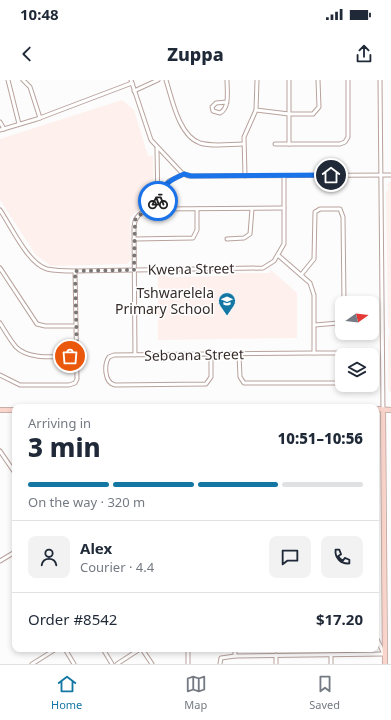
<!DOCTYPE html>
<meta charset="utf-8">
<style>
:root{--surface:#fff;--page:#f2f2f3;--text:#1f2937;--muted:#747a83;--line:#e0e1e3;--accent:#1477a3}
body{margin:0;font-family:"Noto Sans",sans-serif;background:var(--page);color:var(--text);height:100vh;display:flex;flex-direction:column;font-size:15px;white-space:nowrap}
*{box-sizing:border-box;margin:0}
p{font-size:13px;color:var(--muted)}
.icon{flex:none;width:22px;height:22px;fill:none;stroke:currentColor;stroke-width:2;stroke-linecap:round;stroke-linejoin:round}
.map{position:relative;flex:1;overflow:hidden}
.details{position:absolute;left:12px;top:324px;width:367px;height:248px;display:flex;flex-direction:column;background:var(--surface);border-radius:8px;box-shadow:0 2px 6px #0003}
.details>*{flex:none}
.needle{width:26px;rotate:76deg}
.controls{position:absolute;left:335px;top:216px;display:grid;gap:8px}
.controls a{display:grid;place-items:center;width:44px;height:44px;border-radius:8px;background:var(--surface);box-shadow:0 2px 6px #0003;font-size:20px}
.pin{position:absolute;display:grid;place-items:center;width:34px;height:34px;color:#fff;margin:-17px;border:2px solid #fff;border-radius:50%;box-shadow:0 1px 4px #0007}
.courier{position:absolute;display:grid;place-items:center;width:40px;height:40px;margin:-20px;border:3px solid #1a73e8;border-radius:50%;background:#fff;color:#222;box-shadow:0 1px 5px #0007}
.head em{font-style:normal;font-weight:800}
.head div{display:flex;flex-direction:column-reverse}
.head{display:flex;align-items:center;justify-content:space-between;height:68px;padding:0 16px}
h1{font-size:26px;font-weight:800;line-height:30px}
.bar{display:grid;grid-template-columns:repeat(4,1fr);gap:6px 4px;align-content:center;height:48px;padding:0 16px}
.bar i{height:5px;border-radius:3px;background:var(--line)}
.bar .on{background:var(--accent)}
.bar p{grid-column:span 4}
.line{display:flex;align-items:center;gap:10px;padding:0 16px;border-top:1px solid var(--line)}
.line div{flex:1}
.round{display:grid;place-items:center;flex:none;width:42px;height:42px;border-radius:8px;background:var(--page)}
.status{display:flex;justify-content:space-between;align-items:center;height:28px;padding:0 20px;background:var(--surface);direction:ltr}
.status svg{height:11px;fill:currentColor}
header{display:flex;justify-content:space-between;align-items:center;height:52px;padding:0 16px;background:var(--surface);font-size:18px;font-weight:800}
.tabs{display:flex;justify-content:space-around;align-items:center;height:56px;border-top:1px solid var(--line);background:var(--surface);font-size:11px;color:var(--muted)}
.tabs a{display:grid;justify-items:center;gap:2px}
.tabs .on{color:var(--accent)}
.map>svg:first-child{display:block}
.built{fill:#fef0ed}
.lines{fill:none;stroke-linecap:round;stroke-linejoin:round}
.street-casing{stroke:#b8a29c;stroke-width:5}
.secondary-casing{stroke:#b8a29c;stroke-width:6}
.street{stroke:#fff;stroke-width:3}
.secondary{stroke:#fad5cc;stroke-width:4.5}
.done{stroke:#7b7574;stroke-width:4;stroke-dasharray:0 7.2}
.route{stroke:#1a73e8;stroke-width:5}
.labels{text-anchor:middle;stroke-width:3;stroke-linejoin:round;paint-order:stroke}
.street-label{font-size:14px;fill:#362c2a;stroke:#fff}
.poi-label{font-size:14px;fill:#362c2a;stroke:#fff;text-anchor:end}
</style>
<div class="status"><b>10:48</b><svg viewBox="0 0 49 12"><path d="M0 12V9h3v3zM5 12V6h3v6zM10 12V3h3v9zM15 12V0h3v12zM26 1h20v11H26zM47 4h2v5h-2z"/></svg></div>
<header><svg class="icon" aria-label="back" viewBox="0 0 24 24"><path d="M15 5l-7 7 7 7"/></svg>Zuppa<svg class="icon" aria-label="share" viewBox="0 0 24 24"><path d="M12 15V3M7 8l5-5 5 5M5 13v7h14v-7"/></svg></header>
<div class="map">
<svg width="391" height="584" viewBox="0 0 391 584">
<rect width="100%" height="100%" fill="#fcfcfc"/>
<g class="built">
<path d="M122,20L134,30L148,76H153L154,125H143L130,138L131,180L127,184L51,186L36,175L0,120V59Z"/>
<path d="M390,101H391V313L388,309V260L390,250L388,248L386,112L389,108L387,105Z"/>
<path d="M271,190L297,213V258L158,260V194L170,197L228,196L230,193H269Z"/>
</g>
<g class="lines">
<g class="street-casing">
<g id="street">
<path d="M8,0L19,44"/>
<path d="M23,0L30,7L40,38"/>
<path d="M131,0L151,60L182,93L188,96L391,95"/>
<path d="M166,0C172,19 179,56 200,63C213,67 230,64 243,64"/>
<path d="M289,0V64"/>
<path d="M380,0L383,330"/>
<path d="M134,11L158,0"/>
<path d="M227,22L216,23L212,27L213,31L220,33C230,28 227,10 227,0"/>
<path d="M256,30L289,34H313L319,27L318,0"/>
<path d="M0,42L4,49"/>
<path d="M0,50L37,39L132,3"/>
<path d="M275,64H340L345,62L348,57V0"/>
<path d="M157,68L158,129"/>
<path d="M245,96L244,57L256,30L257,0"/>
<path d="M158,117L169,101L184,94"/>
<path d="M0,130C11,146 28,184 47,189C56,191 66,191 75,191L263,188L274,181L284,164V96"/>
<path d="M134,159L193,158L197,150V129"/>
<path d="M227,159L244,158L250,154L252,129"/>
<path d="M279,176L310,203L314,215V273"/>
<path d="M0,188L37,244L45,246H76"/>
<path d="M301,195L314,179L315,132L320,129H340L343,137L344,223"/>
<path d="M0,243C5,251 10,260 16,267C30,281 58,276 77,276"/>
<path d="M315,245L338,243L342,241"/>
<path d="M135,275L134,147C135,132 146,130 158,129L284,128"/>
<path d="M211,275V297L206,304L115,305C104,303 104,284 109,277L114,275L314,273H338L342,275"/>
<path d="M239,275L240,297L244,303H336L342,301"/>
<path d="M0,295L20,305H69L75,303L77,299L75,191"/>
<path d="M0,371L15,393"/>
<path d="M0,481L15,472"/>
<path d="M376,557L384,574"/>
<path d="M65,569L74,584"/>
<path d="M103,569L112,584"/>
<path d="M142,569L152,584"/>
<path d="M188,569V584"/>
<path d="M235,569V576"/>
<path d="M276,575V584"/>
<path d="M331,575V584"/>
<path d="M32,584L56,569"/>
<path d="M117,584L140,569"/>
<path d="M220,584L221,578L235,576L385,574"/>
</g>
</g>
<g class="secondary-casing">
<g id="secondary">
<path d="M276,327H331"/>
<path d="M376,329L391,330"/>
<path d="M0,330H15"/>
<path d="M383,330L385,584"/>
</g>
</g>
<use href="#street" class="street"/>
<use href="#secondary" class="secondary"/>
</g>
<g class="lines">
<path class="done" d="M70,276H77L75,191L134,190L135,140L144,131L158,129V121"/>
<path class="route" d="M158,121C159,106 172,99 184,94L191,96L331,95"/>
</g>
<defs>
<g id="school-pin" transform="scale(0.9)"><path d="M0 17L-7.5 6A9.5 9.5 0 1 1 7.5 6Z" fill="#1477a3" stroke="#fff"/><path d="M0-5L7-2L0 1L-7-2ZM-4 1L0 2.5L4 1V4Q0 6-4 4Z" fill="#fff"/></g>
</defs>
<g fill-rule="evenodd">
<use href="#school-pin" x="227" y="221"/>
</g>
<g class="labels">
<g class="street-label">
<text transform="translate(191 189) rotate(-1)" y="5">Kwena Street</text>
<text transform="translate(194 275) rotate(-1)" y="5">Seboana Street</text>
</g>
<g class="poi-label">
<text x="214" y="218">Tshwarelela<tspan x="214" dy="16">Primary School</tspan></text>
</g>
</g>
</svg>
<div class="controls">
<a><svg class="needle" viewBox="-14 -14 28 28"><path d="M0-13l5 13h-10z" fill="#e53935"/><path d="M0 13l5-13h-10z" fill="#747a83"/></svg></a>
<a><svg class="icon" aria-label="layers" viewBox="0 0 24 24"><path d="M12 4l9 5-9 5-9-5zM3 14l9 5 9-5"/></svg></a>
</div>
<div class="pin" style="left:70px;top:276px;background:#ea580c"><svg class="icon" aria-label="bag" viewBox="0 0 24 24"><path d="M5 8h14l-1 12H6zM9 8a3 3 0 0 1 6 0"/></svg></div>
<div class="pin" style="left:331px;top:95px;background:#1f2937"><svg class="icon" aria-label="home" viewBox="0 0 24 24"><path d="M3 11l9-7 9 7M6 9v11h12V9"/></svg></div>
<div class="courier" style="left:158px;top:121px"><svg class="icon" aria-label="bike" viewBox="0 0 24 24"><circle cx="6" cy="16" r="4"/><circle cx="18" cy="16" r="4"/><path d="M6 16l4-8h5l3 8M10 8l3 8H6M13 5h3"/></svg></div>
<section class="details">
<div class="head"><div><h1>3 min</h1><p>Arriving in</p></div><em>10:51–10:56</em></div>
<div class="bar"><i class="on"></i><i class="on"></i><i class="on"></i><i></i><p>On the way · 320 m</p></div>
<div class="line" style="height:72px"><a class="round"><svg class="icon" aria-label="person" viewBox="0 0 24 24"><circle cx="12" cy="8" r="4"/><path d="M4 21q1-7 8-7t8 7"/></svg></a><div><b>Alex</b><p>Courier · 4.4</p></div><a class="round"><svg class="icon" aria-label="chat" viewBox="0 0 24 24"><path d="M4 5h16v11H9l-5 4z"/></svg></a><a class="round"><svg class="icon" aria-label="phone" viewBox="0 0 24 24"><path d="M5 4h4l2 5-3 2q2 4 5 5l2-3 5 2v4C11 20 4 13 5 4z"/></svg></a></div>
<div class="line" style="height:52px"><div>Order #8542</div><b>$17.20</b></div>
</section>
</div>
<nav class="tabs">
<a class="on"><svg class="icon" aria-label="home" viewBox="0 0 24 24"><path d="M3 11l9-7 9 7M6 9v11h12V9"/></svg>Home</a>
<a><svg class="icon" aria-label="map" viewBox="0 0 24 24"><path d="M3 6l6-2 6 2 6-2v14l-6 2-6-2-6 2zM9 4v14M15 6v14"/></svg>Map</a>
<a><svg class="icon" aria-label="saved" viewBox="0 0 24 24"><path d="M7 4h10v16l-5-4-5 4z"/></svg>Saved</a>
</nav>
